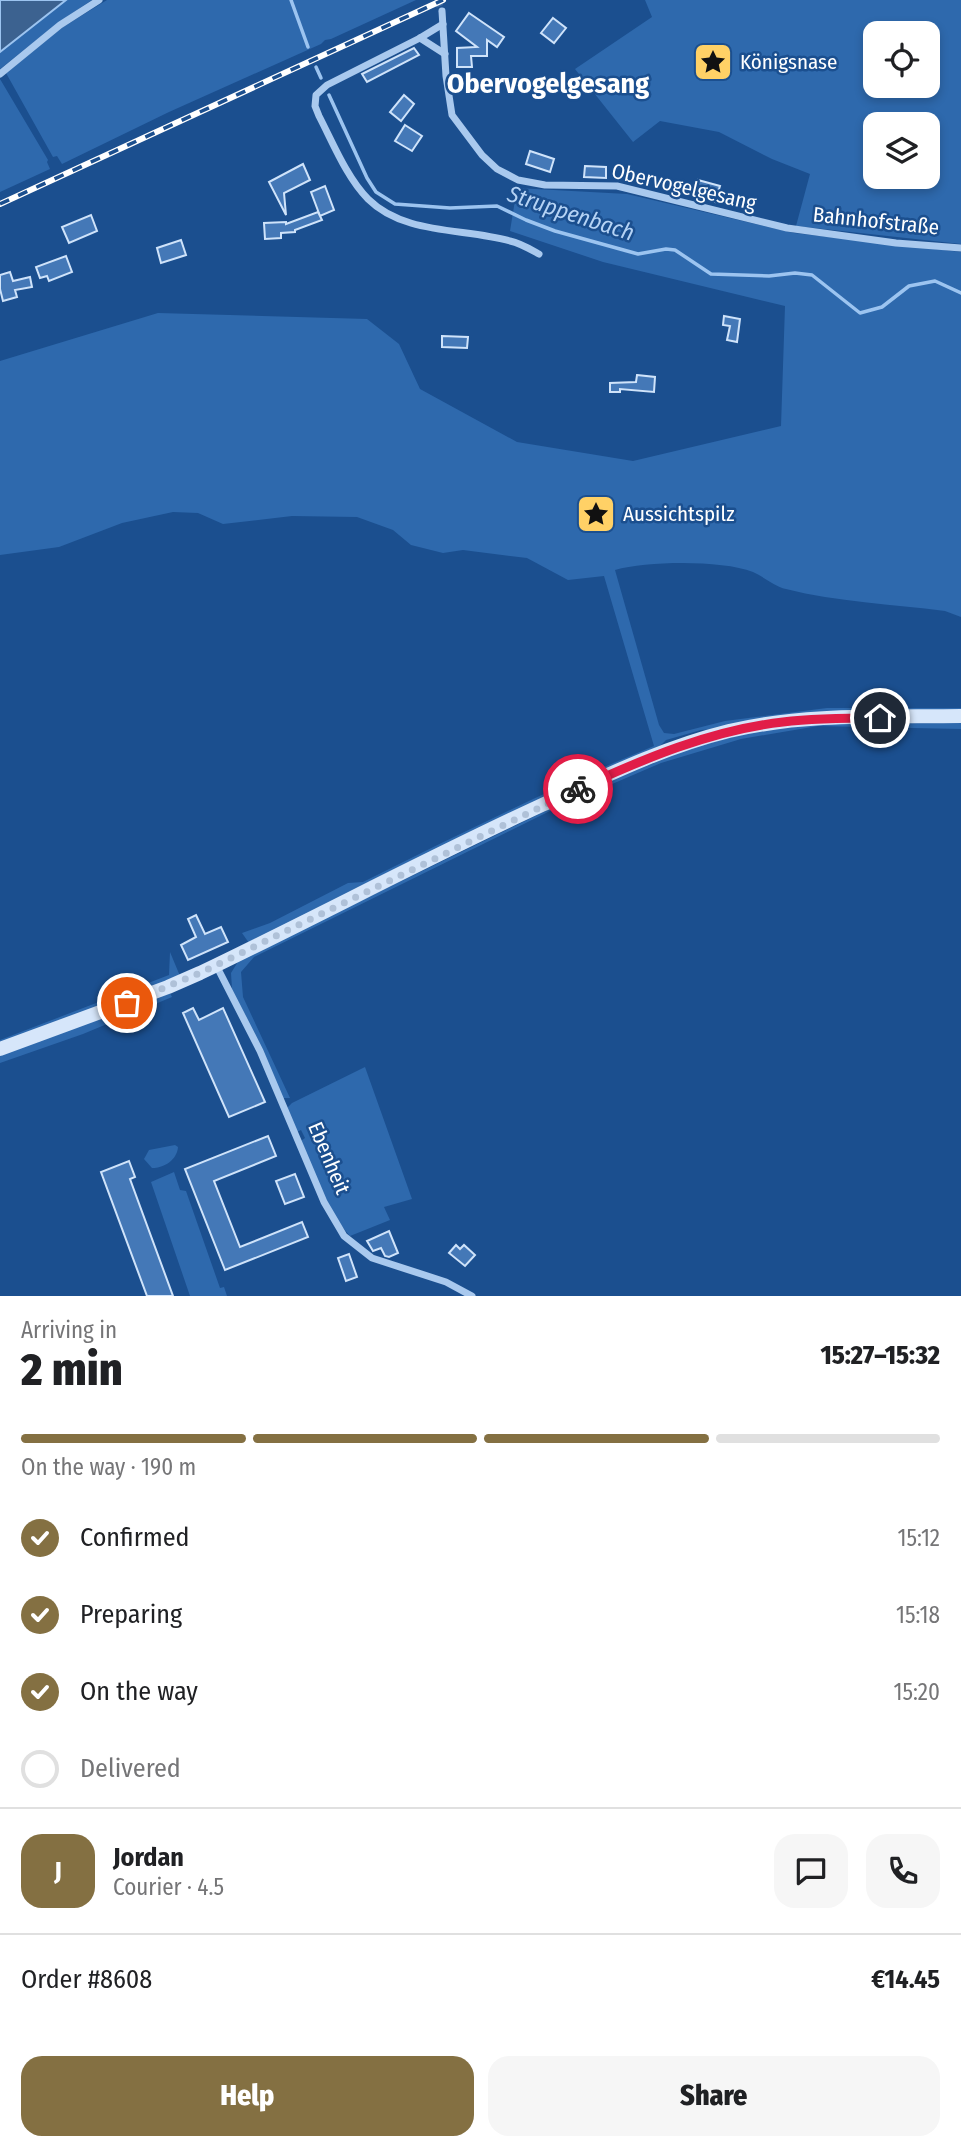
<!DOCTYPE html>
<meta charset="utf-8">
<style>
:root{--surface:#fff;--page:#f6f6f6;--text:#202124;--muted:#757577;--line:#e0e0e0;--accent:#847042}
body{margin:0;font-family:"Fira Sans Condensed",sans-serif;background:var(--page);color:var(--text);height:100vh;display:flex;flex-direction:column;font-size:26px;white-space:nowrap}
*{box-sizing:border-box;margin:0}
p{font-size:23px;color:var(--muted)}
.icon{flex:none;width:38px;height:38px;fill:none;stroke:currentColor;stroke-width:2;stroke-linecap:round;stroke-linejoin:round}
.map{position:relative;height:1296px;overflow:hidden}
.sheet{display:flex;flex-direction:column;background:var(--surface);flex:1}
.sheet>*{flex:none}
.controls{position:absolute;left:863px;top:21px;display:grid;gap:14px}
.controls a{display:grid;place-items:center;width:77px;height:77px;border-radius:14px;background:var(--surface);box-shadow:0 4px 10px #0003;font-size:35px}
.pin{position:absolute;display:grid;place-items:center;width:60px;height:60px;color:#fff;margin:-30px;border:4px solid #fff;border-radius:50%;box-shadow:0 2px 7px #0007}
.courier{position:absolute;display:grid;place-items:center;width:70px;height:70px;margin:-35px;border:5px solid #e11d48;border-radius:50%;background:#fff;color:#222;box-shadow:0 2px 9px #0007}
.summary em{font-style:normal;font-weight:800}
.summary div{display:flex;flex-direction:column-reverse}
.summary{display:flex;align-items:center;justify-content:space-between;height:119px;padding:0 21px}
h1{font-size:46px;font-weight:800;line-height:52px}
.bar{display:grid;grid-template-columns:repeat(4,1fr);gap:10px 7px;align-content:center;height:84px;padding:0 21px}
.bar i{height:9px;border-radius:5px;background:var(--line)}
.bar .selected{background:var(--accent)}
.bar p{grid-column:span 4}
.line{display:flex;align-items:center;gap:18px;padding:0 21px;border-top:2px solid var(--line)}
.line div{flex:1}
.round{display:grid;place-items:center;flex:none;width:74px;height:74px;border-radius:21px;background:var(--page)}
ol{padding:0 21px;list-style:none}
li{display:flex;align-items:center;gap:21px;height:77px}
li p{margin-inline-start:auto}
li .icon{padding:7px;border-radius:50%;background:var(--accent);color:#fff;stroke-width:4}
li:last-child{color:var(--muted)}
li i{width:38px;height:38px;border:4px solid var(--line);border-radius:50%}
.primary-button{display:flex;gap:14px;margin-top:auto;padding:14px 21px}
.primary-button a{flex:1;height:80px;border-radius:21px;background:var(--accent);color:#fff;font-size:28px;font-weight:800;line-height:80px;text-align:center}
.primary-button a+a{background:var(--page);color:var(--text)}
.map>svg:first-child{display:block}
.green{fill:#2e69ad;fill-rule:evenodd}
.water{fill:#3c6290;stroke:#9cc4f0;stroke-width:2}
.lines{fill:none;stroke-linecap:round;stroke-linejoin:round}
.stream{stroke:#9cc4f0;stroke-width:3.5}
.building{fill:#4478b7;stroke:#cfe3fa;stroke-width:2}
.minor-tunnel{stroke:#3d69a0;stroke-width:7;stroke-dasharray:7 3.5;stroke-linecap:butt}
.minor{stroke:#a9c9ee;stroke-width:7}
.secondary{stroke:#d6e6fa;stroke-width:14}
.rail-casing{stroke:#fff;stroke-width:6}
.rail{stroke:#1b4f8f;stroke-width:3.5;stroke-dasharray:10;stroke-linecap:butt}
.done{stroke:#afc1d8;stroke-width:7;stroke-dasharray:0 12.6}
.route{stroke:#e11d48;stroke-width:9}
.labels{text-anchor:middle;stroke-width:5;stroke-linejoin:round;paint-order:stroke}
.poi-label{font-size:21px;fill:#fff;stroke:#1b4f8f;text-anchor:start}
.street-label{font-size:21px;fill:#fff;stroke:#1b4f8f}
.water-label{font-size:23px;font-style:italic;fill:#b5d3f5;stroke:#1b4f8f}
.district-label{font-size:28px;font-weight:bold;fill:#fff;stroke:#1b4f8f}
</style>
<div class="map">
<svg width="961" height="1296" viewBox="0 0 961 1296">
<rect width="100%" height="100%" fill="#1b4f8f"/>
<g class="green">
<path d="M66,0H92L59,22L0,69V52Z"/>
<path d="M107,0H416L331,39L325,40L321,44L169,112L62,164L57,156L53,157L6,73L63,27Z"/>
<path d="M645,0H961V244L796,226L810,174L772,159L719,132L660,121L633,142L575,69L652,17ZM875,33H928V86H875ZM875,124H928V177H875Z"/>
<path d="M0,79L48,160L47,162L50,169L0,192Z"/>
<path d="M517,188L627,194L794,233L961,252V617L945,611C892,604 837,602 786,589C774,586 764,577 753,572C721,560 648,561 615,570L659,725L664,733L674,734L725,721L827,708H961V711L701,730L666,740L657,749L249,943L242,933L270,923L348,883L363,882C459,834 554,787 654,746L604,576L568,580L527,558L463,550L443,553L411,545L393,530L357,517L292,516L223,524L198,513L173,512L122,523L59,547L0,555V361L158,313L367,319L399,344L420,389L517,442L633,461L781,426L785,306L603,262L510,231Z"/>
<path d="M961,723V729L818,726L741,739L661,763L554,809L254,957L241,972L243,997L290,1098H283L232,989L231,973L239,960L597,786L694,747L758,731L819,724Z"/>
<path d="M170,952L180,976L0,1043V1040L169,975Z"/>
<path d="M170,993L172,997L83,1034L0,1063V1054Z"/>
<path d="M365,1067L412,1199L384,1207L390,1220L350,1236C328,1212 313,1171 301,1141L305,1138L301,1130L297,1132L287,1108L292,1103Z"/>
<path d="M175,1145L178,1147C177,1160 164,1168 152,1168L144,1159L149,1150Z"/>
<path d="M174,1172L180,1190L186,1191L220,1288L224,1287L227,1296H190L151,1182Z"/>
</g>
<path class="water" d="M0,0H66L0,52Z"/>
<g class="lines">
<g class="stream">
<path d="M291,0L308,47"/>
<path d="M316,67L321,78"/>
<path d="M329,95L367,178L376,192L395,204L450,208L497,206L526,220L555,231L638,254L666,249L675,250L711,274L769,276L795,273L812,275L860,313L882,307L909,286L935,281L961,293"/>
</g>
</g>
<g class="building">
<path d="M469,13L504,37L497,47L487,40V56H471L472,67H457V48L477,47L456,31Z"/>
<path d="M553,18L566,28L554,43L541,33Z"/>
<path d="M414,48L419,55L367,82L362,74Z"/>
<path d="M404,95L414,104L401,121L390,112Z"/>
<path d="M405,125L422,136L412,151L395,141Z"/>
<path d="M530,151L554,159L550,172L526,164Z"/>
<path d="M303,164L310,180L284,193L286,215L269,182Z"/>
<path d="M585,166L606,167V178L584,177Z"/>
<path d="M698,180L720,186L715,202L693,196Z"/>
<path d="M325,186L334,210L320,216L311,192Z"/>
<path d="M318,212L322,220L295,230V232L281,233V238L265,239L264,223L286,222V224Z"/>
<path d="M91,215L97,231L69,243L62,227Z"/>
<path d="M181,240L186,255L161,263L157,248Z"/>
<path d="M66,256L72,272L49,281L47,276L40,278L36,267Z"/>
<path d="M10,272L13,281L30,277L32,287L15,290L17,297L3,301L0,289V275Z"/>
<path d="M724,316L740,319L737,342L727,340L730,326L723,325Z"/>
<path d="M442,336L468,337L467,348L442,347Z"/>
<path d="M637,375L655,377L654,392L620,389V392H610V383L636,382Z"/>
<path d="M196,915L205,934L221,927L228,942L188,960L181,945L196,937L188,919Z"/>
<path d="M193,1008L199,1020L223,1008L265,1102L229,1117L183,1013Z"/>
<path d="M268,1136L276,1156L214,1181L240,1247L302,1222L308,1237L225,1270L185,1169Z"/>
<path d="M129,1161L135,1177L130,1179L173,1296H147L101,1172Z"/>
<path d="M295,1174L304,1197L285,1204L276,1181Z"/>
<path d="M389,1231L398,1253L389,1257L385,1256L381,1248L373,1251L367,1241Z"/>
<path d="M456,1245L460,1249L464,1245L475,1255L465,1266L449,1253Z"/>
<path d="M349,1254L357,1277L346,1281L338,1258Z"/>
</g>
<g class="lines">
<path class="minor-tunnel" d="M437,0L442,11"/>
<g class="minor">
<path d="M442,11L446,76L452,115L482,155L497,169L518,180L545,185L617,186L787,228L896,243L961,248"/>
<path d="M443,24L420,38L327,85L316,95L315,106L319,116C333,143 347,178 368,199C404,235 464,228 510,241C520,243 530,249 539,254"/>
<path d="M420,38L445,54"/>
<path d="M0,74L60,25L99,0"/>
<path d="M216,965L260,1051L324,1202L344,1236L372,1258L446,1282L472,1296"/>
</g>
<path class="secondary" d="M0,1049L168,987L200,973C315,918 427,858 542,805C603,777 664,747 729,731C805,713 884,717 961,716"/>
<g class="rail-casing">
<path id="rail" d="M0,204L443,0"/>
</g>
<use href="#rail" class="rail"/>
</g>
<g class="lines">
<path class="done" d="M127,1003L200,973L578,789"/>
<path class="route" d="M578,789C643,759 711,730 783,722C815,718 848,718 880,718"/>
</g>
<defs>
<g id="sight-square" transform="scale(2.0125)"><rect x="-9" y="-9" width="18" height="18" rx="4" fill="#ffd166" stroke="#1b4f8f"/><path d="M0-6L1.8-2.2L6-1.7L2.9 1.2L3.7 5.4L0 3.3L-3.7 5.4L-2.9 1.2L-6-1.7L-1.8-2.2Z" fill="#111"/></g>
</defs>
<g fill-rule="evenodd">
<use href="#sight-square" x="713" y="62"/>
<use href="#sight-square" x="596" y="514"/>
</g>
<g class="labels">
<g class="poi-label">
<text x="740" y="69">Königsnase</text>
<text x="623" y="521">Aussichtspilz</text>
</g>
<g class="street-label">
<text transform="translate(684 187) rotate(13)" y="7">Obervogelgesang</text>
<text transform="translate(876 221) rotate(6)" y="7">Bahnhofstraße</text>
<text transform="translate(329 1158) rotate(67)" y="7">Ebenheit</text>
</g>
<g class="water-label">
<text transform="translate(571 213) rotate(18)" y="8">Struppenbach</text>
</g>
<g class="district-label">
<text x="548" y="93">Obervogelgesang</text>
</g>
</g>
</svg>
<div class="controls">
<a><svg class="icon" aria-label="locate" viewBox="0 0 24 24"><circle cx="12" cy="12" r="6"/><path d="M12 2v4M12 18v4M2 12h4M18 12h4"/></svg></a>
<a><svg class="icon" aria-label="layers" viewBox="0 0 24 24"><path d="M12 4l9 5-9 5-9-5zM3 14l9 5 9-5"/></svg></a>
</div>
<div class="pin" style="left:127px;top:1003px;background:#ea580c"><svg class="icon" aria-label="bag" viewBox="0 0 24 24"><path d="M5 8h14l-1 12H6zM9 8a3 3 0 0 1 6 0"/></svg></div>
<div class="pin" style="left:880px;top:718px;background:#1f2937"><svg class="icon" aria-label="home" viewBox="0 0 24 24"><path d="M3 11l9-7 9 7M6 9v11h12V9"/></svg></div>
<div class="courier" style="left:578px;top:789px"><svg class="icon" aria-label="bike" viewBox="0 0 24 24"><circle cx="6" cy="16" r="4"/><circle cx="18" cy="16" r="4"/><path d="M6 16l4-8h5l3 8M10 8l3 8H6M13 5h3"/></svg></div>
</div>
<section class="sheet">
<div class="summary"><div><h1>2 min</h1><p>Arriving in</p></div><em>15:27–15:32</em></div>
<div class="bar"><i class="selected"></i><i class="selected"></i><i class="selected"></i><i></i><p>On the way · 190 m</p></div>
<ol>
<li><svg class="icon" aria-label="check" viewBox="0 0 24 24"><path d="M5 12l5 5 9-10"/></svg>Confirmed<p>15:12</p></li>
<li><svg class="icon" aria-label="check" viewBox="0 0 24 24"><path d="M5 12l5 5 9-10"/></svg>Preparing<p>15:18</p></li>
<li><svg class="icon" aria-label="check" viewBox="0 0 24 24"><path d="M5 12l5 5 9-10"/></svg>On the way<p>15:20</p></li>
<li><i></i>Delivered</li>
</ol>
<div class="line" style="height:126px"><b class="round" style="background:var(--accent);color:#fff">J</b><div><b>Jordan</b><p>Courier · 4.5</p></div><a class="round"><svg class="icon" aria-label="chat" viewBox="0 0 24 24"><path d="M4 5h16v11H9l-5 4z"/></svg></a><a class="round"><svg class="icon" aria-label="phone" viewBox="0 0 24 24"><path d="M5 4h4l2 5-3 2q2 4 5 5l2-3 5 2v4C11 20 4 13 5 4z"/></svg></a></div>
<div class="line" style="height:91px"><div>Order #8608</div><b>€14.45</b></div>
<div class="primary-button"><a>Help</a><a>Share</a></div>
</section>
